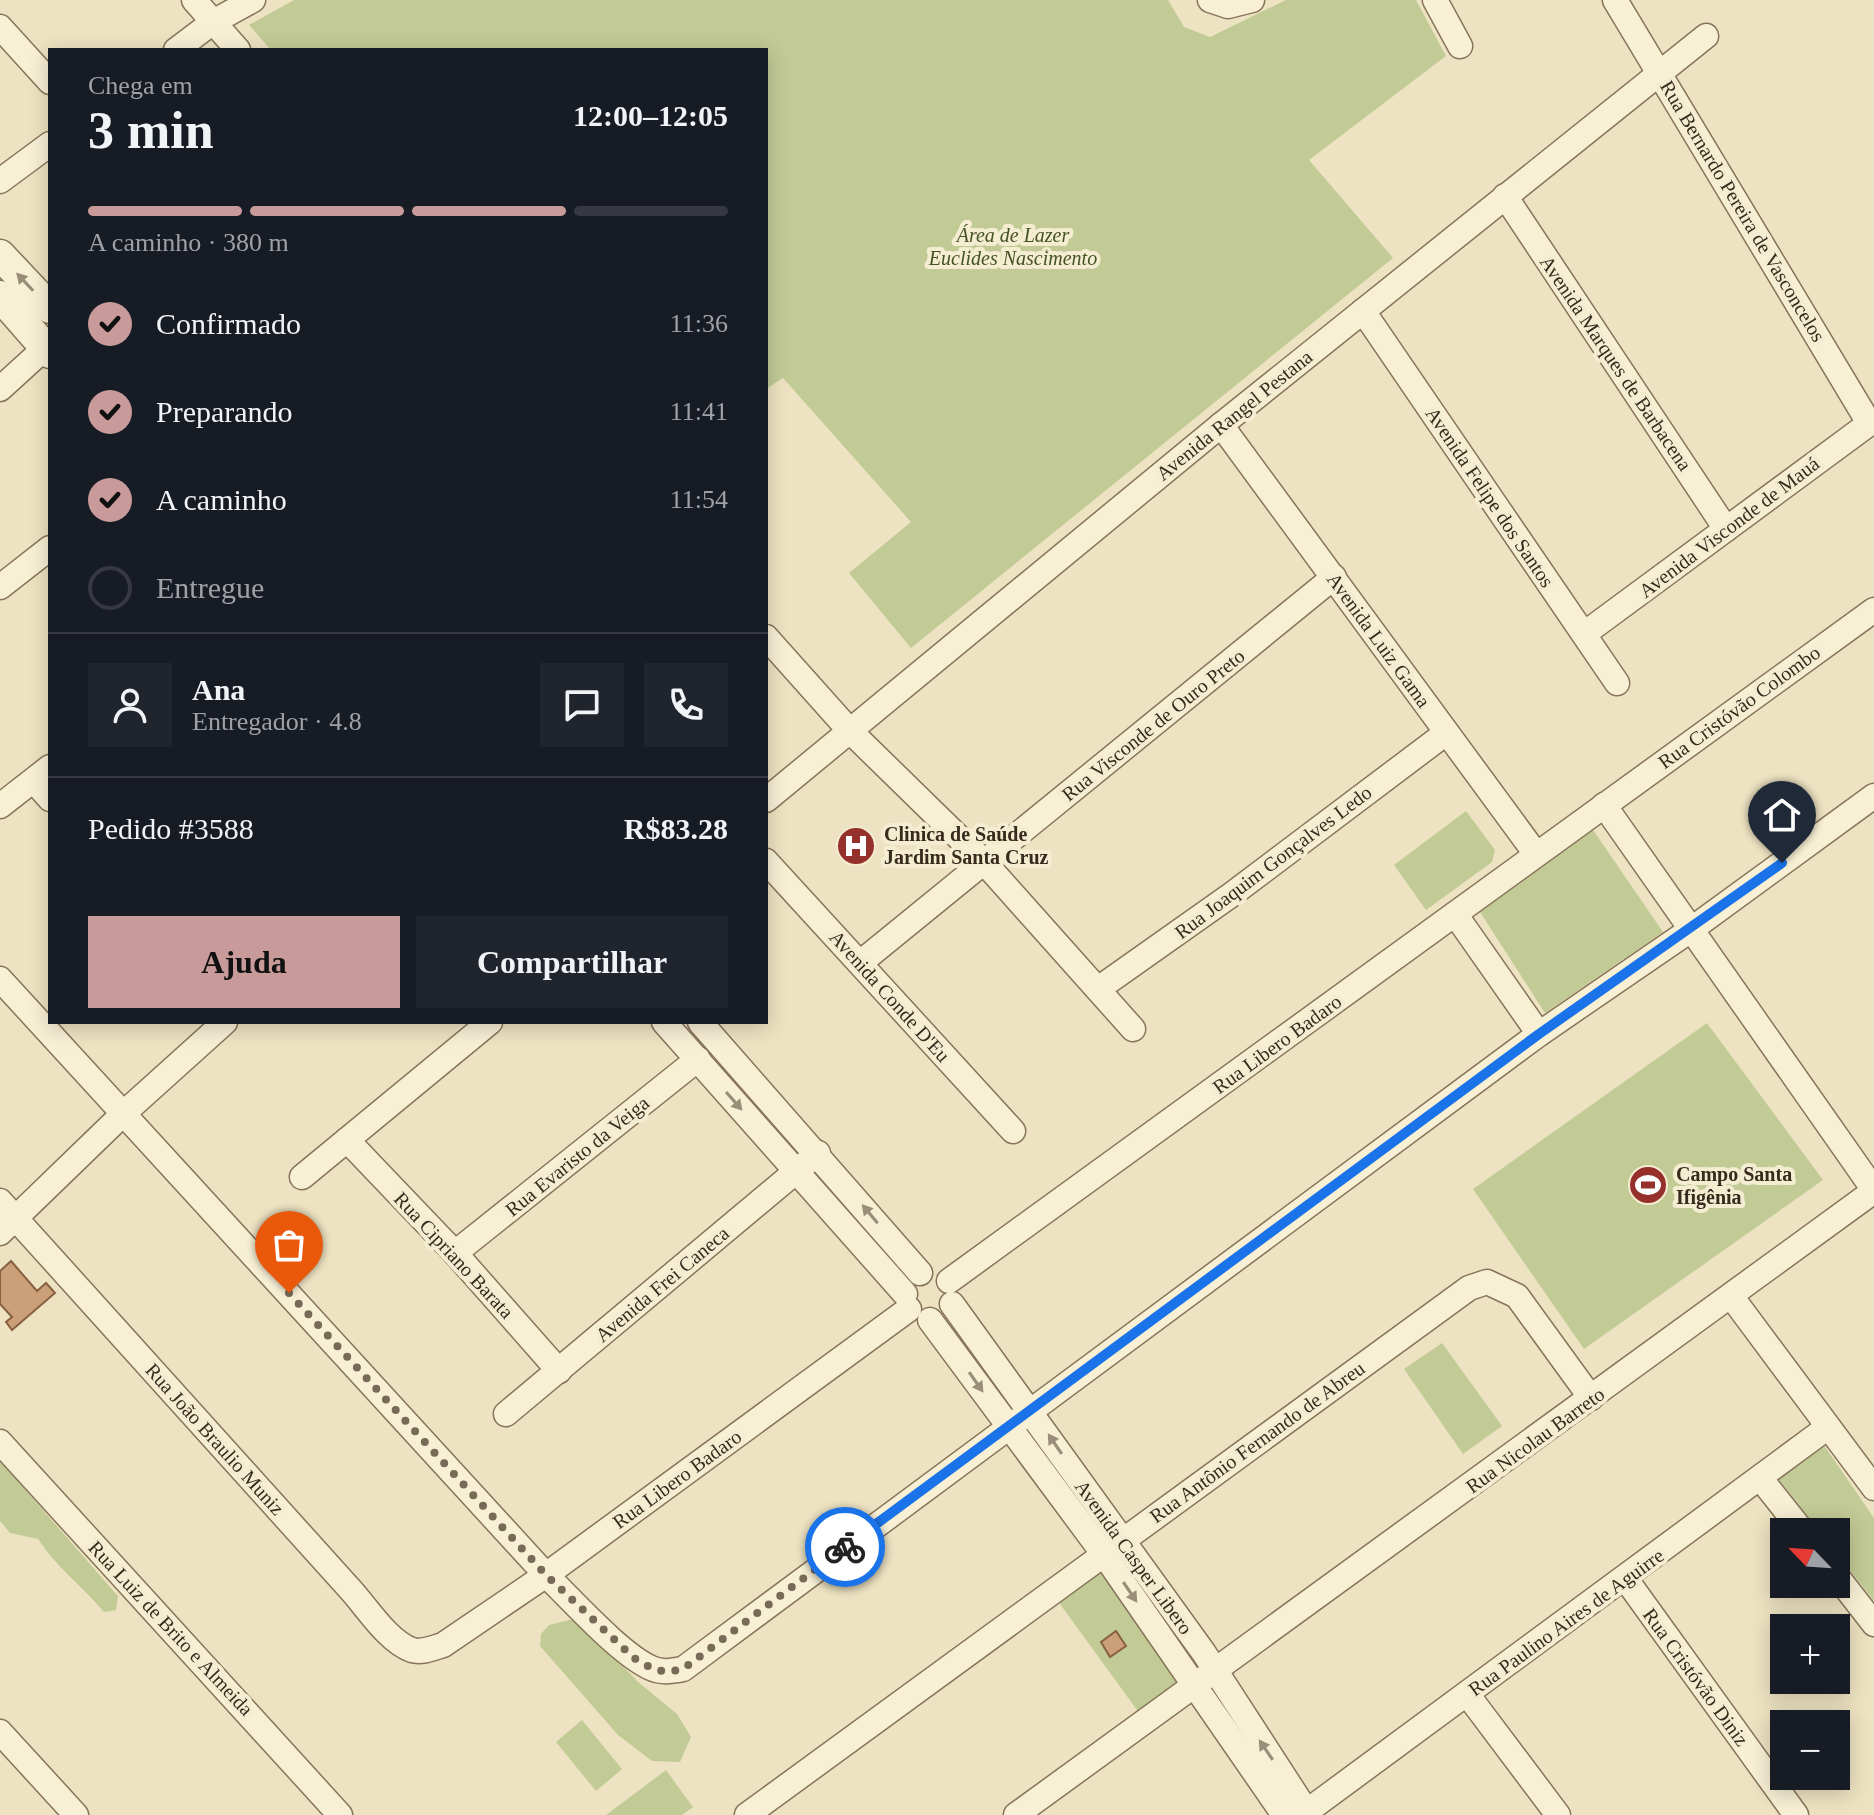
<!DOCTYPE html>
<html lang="pt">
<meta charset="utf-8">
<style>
:root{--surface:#171b24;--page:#20242c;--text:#f1f3f6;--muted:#9ea1a6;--line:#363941;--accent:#c89b9a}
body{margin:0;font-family:Georgia,serif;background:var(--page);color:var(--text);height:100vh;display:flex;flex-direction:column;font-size:30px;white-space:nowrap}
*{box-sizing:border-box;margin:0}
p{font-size:26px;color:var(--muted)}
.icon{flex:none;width:44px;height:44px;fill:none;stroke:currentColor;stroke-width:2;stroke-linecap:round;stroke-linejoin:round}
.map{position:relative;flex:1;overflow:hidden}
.details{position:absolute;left:48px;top:48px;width:720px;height:976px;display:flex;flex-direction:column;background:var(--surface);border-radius:0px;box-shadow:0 4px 20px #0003}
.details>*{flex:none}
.needle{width:52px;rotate:295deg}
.controls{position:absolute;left:1770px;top:1518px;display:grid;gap:16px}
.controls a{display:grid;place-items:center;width:80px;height:80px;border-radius:0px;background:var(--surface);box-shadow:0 4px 20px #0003;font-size:40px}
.pin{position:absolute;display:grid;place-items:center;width:68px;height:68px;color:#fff;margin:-82px -34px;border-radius:50% 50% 50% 0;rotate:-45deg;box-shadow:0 0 8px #0007}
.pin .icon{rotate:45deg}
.courier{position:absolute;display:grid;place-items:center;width:80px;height:80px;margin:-40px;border:6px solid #1a73e8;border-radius:50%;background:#fff;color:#222;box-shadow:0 2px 10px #0007}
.summary em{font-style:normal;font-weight:800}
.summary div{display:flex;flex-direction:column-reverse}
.summary{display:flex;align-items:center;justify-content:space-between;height:136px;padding:0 40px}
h1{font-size:52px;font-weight:800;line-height:60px}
.bar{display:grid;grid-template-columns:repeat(4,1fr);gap:12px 8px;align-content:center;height:96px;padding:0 40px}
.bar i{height:10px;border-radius:6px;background:var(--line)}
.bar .current{background:var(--accent)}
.bar p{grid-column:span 4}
.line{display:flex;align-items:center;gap:20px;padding:0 40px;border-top:2px solid var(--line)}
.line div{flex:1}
.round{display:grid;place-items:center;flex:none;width:84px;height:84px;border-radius:0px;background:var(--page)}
ol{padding:0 40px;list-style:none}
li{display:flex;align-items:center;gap:24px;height:88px}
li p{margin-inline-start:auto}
li .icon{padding:8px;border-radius:50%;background:var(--accent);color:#111;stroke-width:4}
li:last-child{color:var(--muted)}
li i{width:44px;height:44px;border:4px solid var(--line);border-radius:50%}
.action{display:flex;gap:16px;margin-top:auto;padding:16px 40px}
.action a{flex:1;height:92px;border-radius:0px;background:var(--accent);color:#111;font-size:32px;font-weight:800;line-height:92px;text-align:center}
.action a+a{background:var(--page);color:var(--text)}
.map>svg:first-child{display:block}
.green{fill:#c2cb96}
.building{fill:#cba079;stroke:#866040;stroke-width:2}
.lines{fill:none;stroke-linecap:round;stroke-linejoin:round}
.minor-casing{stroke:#87745a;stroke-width:27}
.tertiary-casing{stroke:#87745a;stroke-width:33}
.minor{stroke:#f8f0d5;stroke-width:24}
.tertiary{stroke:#f8f0d5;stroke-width:30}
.oneway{fill:#988e7a}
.done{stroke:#776b57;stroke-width:8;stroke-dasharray:0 14.4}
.route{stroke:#1a73e8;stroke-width:10}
.labels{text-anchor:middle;stroke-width:8;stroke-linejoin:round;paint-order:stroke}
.street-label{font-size:20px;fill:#372b1e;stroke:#f5edd2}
.park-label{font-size:20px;font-style:italic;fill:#455324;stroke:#f5edd2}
.poi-label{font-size:20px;font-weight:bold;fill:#372b1e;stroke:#f5edd2;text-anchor:start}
</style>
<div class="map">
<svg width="1874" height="1815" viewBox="0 0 1874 1815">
<rect width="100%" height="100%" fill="#ede3c2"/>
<g class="green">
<path d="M294,0H1168L1184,27L1210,37L1286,0H1416L1446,56L1309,160L1393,258L911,648L849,573L911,522L783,378L766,389V50H271L249,25Z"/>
<path d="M1466,811L1495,850L1492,862L1426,910L1394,865Z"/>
<path d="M1593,830L1663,932L1545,1013L1480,912Z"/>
<path d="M1707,1023L1823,1180L1584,1349L1473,1189Z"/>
<path d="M1442,1343L1502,1426L1463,1454L1404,1369Z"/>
<path d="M1821,1441L1874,1518V1601L1836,1552V1532H1820L1776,1476Z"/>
<path d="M0,1461L118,1596L116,1610L104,1612C82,1586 56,1567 38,1539L10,1533L0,1521Z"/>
<path d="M1102,1558L1193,1686L1145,1721L1052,1593Z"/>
<path d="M577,1618L637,1681L677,1714L691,1737L680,1762L652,1761L618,1735L540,1646L541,1634L549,1625Z"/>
<path d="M582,1720L622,1769L596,1791L556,1742Z"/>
<path d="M666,1770L693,1807L682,1815H606Z"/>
</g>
<g class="building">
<path d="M11,1261L37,1291L46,1283L55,1293L12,1330L6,1322L12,1317L0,1304V1271Z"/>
<path d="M1116,1631L1126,1646L1110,1657L1101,1642Z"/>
</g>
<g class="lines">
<g class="minor-casing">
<g id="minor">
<path d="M194,0L238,50"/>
<path d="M1210,0L1228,6L1252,0"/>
<path d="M1435,0L1460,46"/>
<path d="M1615,0L1869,423"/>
<path d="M0,27L50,82"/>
<path d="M176,50L213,22L253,0"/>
<path d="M0,181L50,144"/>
<path d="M1505,196L1726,529"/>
<path d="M1363,311L1617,683"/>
<path d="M0,389L45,348"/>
<path d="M1221,425L1536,854"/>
<path d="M0,587L50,548"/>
<path d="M1584,634L1874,420"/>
<path d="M766,637L850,731L984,862L1133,1029"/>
<path d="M34,781L50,799"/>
<path d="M766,800L1221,425L1706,36"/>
<path d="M1604,805L1874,1190"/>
<path d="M0,806L50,767"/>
<path d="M766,861L1013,1131"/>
<path d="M1455,914L1539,1034"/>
<path d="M860,963L1334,577"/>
<path d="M0,979L546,1575C573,1601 620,1654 651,1668C662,1673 672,1671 683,1669L1539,1034L1689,931L1874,796"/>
<path d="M1098,989L1231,895L1446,733"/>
<path d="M664,1022L905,1294"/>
<path d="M700,1022L920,1273"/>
<path d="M347,1140L455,1253L559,1371"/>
<path d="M302,1177L490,1022"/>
<path d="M0,1201L349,1588C366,1606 388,1642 412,1650C422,1653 433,1648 443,1645L546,1575L909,1309"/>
<path d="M0,1233L124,1113L225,1022"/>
<path d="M455,1253L698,1059"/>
<path d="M949,1281L1874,610"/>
<path d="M1731,1296L1874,1488"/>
<path d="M952,1304L1204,1653L1309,1815"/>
<path d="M930,1320L1105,1556L1284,1815"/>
<path d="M506,1414L818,1153"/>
<path d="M0,1442L340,1815"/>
<path d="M1761,1479L1803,1532"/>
<path d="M1836,1575L1874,1624"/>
<path d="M1625,1578L1796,1815"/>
<path d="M1467,1694L1558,1815"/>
<path d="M0,1732L76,1815"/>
<path d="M747,1815L1469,1288L1487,1282L1517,1296L1591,1398"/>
<path d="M1016,1815C1302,1608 1589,1401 1874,1191"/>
<path d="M1302,1815L1828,1427"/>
</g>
</g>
<g class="tertiary-casing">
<g id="tertiary">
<path d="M0,255L50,308"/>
<path d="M0,296L50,353"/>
</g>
</g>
<use href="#minor" class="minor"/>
<use href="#tertiary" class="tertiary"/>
</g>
<defs><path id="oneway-solid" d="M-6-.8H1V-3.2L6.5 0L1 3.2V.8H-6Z" transform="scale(2)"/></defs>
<g class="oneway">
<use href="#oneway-solid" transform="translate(25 282) rotate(-133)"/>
<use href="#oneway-solid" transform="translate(734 1101) rotate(49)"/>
<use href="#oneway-solid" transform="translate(870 1214) rotate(-130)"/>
<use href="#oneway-solid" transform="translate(976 1382) rotate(55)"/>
<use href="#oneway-solid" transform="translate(1055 1444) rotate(-124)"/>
<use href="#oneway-solid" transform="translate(1130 1592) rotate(56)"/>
<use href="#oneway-solid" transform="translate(1266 1750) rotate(-124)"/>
</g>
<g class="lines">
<path class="done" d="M289,1293L546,1575L634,1658L653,1669L668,1672L683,1669L845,1547"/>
<path class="route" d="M845,1547L1539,1034L1782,863"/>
</g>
<defs>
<g id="hospital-disc" transform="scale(2)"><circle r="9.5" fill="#95302a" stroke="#f5edd2"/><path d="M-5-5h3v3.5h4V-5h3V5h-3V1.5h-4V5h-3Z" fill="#fff"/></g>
<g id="stadium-disc" transform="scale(2)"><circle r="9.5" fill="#95302a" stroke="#f5edd2"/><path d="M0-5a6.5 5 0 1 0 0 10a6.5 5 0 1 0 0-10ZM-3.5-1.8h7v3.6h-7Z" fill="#fff"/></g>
</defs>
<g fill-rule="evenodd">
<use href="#hospital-disc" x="856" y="846"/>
<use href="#stadium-disc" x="1648" y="1185"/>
</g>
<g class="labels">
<g class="street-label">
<text transform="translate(1743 211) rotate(59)" y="7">Rua Bernardo Pereira de Vasconcelos</text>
<text transform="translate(1616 363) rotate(56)" y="7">Avenida Marques de Barbacena</text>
<text transform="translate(1234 415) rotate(-39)" y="7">Avenida Rangel Pestana</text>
<text transform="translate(1490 497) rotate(56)" y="7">Avenida Felipe dos Santos</text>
<text transform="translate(1729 527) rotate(-37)" y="7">Avenida Visconde de Mauá</text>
<text transform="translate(1379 640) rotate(54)" y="7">Avenida Luiz Gama</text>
<text transform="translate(1739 707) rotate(-36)" y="7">Rua Cristóvão Colombo</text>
<text transform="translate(1153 725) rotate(-39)" y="7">Rua Visconde de Ouro Preto</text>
<text transform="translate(1273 862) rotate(-37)" y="7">Rua Joaquim Gonçalves Ledo</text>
<text transform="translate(890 996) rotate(48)" y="7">Avenida Conde D'Eu</text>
<text transform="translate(1277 1044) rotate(-36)" y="7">Rua Libero Badaro</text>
<text transform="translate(577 1156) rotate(-39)" y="7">Rua Evaristo da Veiga</text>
<text transform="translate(454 1255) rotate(47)" y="7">Rua Cipriano Barata</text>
<text transform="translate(662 1284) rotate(-40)" y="7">Avenida Frei Caneca</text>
<text transform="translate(215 1439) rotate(48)" y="7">Rua João Braulio Muniz</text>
<text transform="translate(1535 1440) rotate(-36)" y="7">Rua Nicolau Barreto</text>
<text transform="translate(1257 1442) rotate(-36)" y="7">Rua Antônio Fernando de Abreu</text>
<text transform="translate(677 1479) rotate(-36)" y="7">Rua Libero Badaro</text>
<text transform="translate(1134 1557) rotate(54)" y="7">Avenida Casper Libero</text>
<text transform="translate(1566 1622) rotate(-36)" y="7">Rua Paulino Aires de Aguirre</text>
<text transform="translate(171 1628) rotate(47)" y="7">Rua Luiz de Brito e Almeida</text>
<text transform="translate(1696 1677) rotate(54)" y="7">Rua Cristóvão Diniz</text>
</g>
<g class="park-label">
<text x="1013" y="242">Área de Lazer<tspan x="1013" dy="23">Euclides Nascimento</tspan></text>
</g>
<g class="poi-label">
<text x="884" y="841">Clinica de Saúde<tspan x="884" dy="23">Jardim Santa Cruz</tspan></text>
<text x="1676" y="1181">Campo Santa<tspan x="1676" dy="23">Ifigênia</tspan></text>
</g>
</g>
</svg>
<div class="controls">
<a><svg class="needle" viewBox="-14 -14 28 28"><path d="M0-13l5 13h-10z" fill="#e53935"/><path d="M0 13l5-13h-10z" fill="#9ea1a6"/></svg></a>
<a>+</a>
<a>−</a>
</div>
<div class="pin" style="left:289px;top:1293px;background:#ea580c"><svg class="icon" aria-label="bag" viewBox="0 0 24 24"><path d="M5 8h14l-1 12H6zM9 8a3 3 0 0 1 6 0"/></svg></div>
<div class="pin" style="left:1782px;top:863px;background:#1f2937"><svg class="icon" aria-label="home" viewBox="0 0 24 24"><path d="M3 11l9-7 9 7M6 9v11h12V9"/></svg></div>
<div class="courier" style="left:845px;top:1547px"><svg class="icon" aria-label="bike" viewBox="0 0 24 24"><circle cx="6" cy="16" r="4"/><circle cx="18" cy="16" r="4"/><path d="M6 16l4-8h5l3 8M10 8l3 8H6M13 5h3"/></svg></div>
<section class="details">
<div class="summary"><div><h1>3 min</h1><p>Chega em</p></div><em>12:00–12:05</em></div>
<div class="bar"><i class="current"></i><i class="current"></i><i class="current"></i><i></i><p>A caminho · 380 m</p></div>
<ol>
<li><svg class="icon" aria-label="check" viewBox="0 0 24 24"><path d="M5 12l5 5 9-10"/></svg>Confirmado<p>11:36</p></li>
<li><svg class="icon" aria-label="check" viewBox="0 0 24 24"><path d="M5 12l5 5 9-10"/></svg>Preparando<p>11:41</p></li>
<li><svg class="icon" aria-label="check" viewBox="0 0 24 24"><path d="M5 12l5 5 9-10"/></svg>A caminho<p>11:54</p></li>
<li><i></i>Entregue</li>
</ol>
<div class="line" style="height:144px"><a class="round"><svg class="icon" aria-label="person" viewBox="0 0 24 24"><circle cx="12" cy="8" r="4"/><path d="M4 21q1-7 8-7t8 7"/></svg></a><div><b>Ana</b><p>Entregador · 4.8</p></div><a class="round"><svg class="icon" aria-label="chat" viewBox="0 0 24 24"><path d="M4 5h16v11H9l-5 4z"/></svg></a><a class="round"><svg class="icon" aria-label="phone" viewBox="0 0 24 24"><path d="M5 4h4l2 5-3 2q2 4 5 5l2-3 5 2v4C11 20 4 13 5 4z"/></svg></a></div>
<div class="line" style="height:104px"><div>Pedido #3588</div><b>R$83.28</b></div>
<div class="action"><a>Ajuda</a><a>Compartilhar</a></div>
</section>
</div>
